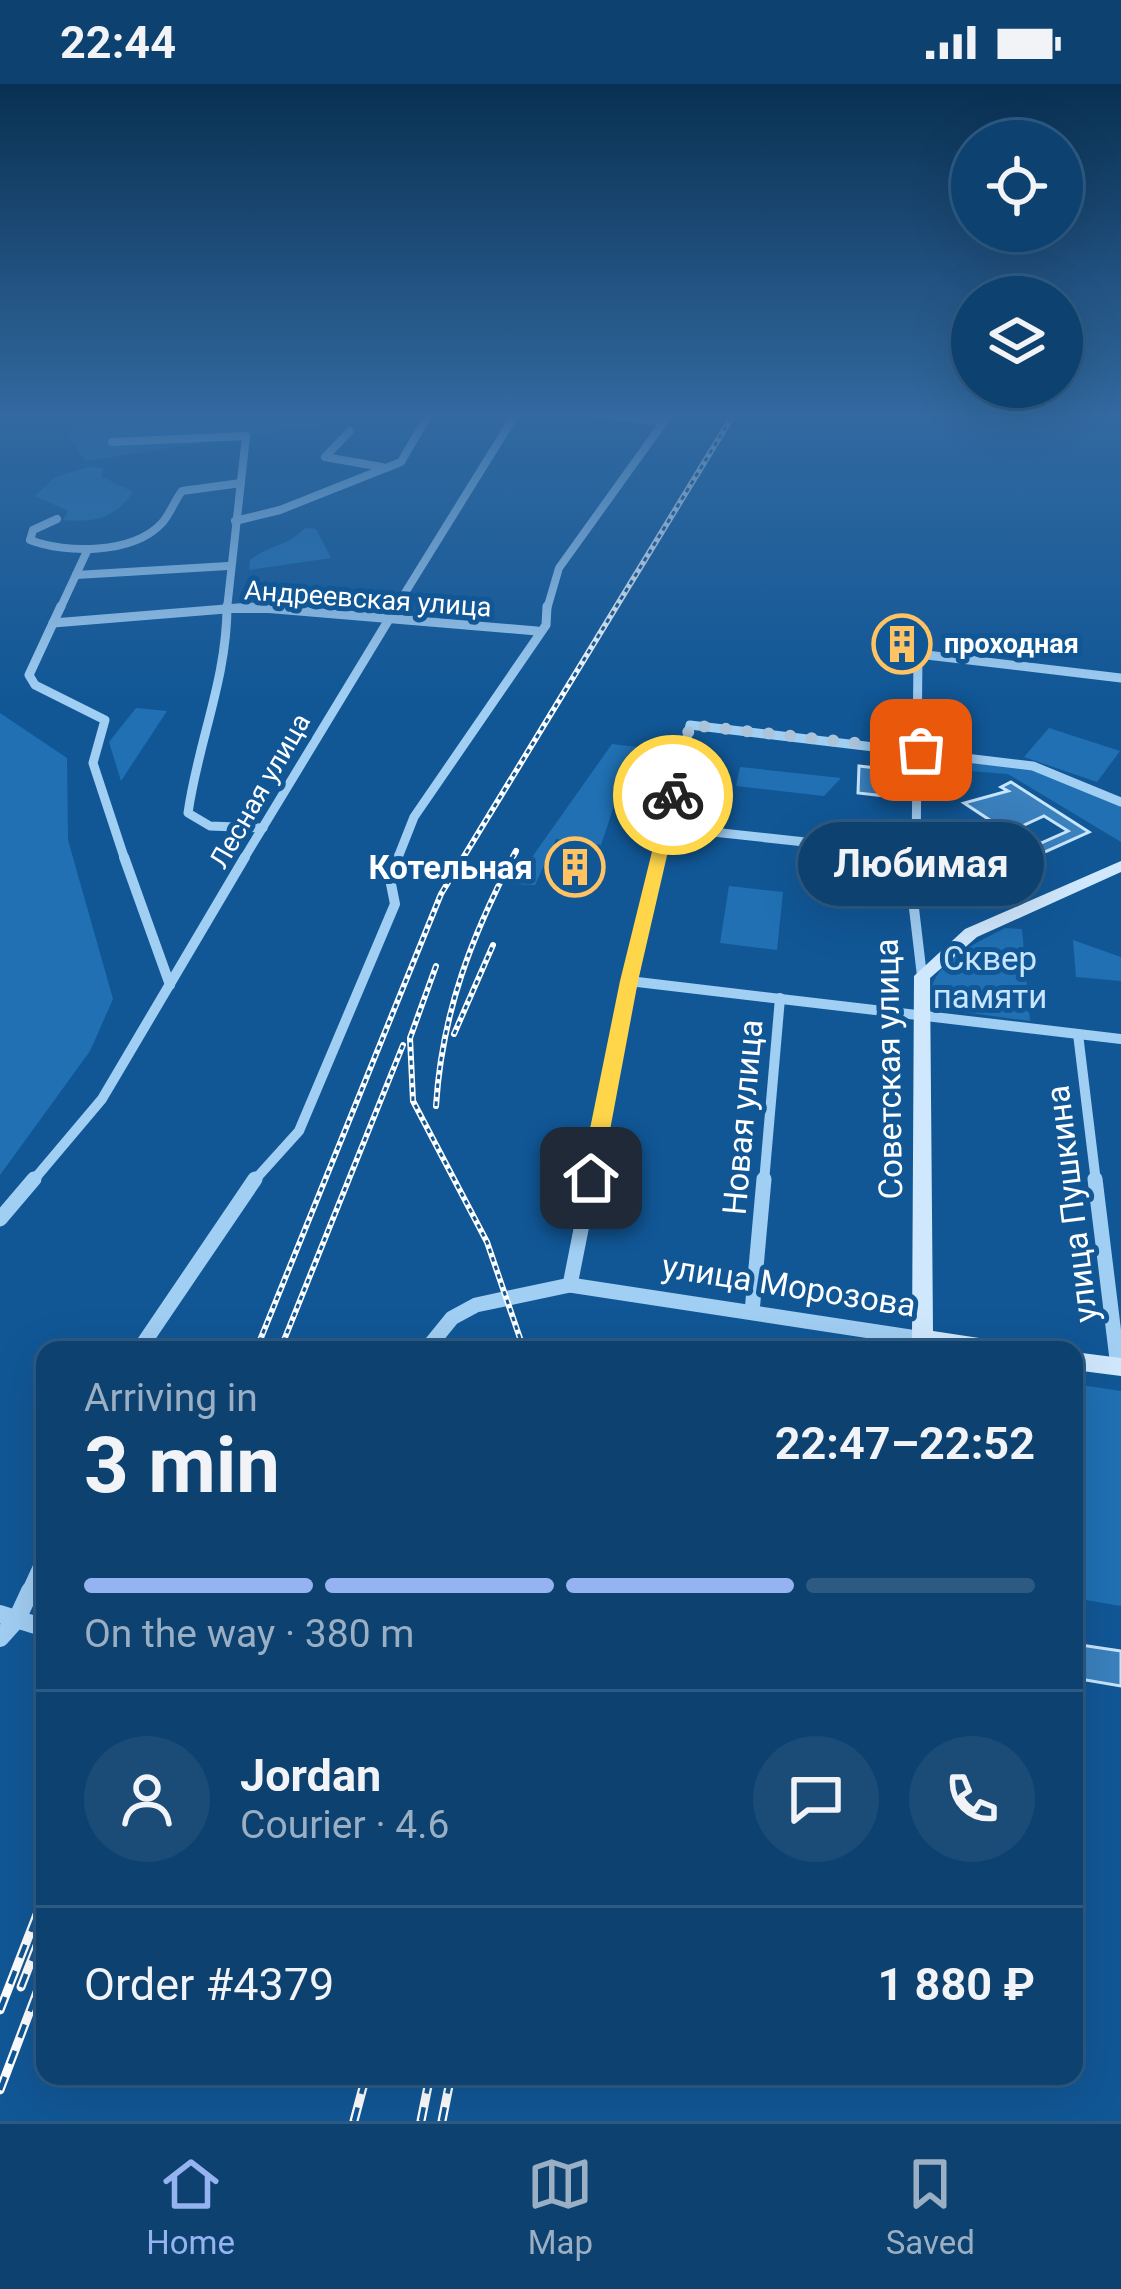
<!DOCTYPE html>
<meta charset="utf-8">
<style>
:root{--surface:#0d4170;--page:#1b4c78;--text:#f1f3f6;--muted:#9aafc3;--line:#2d5a83;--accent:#95b2f1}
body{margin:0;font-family:Roboto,sans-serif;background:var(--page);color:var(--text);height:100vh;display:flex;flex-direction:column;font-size:45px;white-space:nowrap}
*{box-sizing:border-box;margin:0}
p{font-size:39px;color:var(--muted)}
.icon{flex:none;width:66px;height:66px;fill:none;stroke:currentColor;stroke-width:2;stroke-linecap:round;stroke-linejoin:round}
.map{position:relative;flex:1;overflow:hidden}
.side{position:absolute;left:36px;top:1257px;width:1047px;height:744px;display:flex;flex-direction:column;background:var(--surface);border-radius:24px;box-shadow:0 12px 48px #0002,0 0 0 3px var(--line)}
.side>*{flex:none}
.tools{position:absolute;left:951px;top:36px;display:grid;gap:24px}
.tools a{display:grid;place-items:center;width:132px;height:132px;border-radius:50%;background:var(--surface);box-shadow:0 12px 48px #0002,0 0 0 3px var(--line);font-size:60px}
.pin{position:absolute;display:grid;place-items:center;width:102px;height:102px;color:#fff;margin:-51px;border-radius:24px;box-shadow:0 6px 18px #0006}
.courier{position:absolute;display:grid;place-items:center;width:120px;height:120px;margin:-60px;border:9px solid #ffd54a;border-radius:50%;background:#fff;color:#222;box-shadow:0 3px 15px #0007}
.bubble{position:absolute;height:84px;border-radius:42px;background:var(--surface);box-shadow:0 12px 48px #0002,0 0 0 3px var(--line);font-size:39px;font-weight:700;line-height:84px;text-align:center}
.headline em{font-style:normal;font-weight:700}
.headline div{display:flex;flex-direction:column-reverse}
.headline{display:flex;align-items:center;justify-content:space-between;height:204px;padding:0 48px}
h1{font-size:78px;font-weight:700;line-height:90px}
.bar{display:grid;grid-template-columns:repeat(4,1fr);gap:18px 12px;align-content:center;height:144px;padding:0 48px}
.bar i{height:15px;border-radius:9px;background:var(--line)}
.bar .selected{background:var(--accent)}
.bar p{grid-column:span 4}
.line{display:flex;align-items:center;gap:30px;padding:0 48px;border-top:3px solid var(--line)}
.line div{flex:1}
.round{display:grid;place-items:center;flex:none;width:126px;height:126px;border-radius:63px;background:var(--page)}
.status{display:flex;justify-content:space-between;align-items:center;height:84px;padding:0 60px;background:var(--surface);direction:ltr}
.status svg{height:33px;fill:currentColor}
.menu{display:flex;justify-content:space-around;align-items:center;height:168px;border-top:3px solid var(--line);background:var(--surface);font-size:33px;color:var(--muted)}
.menu a{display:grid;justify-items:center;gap:6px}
.menu .selected{color:var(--accent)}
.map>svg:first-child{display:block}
.green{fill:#2070b3}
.building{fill:#3a81be;stroke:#c8e5fe;stroke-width:3;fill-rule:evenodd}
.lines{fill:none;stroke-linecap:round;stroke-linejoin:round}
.street-far4{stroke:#a1cef3;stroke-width:8}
.street-far3{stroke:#a1cef3;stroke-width:9}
.street-far2{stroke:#a1cef3;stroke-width:10}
.street-far1{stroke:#a1cef3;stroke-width:15}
.street{stroke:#a1cef3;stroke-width:18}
.secondary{fill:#d0e8fd;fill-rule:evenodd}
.rail-far1-casing{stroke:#fff;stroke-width:6}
.rail-casing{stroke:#fff;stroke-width:9}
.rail-far1{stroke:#115796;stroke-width:3;stroke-dasharray:4.5;stroke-linecap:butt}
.rail{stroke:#115796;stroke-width:4.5;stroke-dasharray:14;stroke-linecap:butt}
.route{fill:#ffd54a}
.done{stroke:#acc4da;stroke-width:12;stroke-dasharray:0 21.6}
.labels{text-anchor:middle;stroke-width:10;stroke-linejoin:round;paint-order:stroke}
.far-street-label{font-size:27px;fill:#fff;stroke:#115796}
.far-poi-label{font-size:27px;font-weight:bold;fill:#fff;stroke:#115796;text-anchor:start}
.poi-label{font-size:33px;font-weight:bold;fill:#fff;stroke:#115796;text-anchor:end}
.park-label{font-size:33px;fill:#c8e5fe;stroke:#115796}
.street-label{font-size:33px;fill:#fff;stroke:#115796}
</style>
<div class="status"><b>22:44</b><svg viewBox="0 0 49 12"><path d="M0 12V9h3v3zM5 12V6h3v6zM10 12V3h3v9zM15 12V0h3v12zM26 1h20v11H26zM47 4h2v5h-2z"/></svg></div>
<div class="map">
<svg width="1121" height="2037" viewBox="0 0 1121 2037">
<rect width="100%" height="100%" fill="#115796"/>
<g class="green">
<path d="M76,328H377L378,332L85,377L67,350L94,334Z"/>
<path d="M89,383L103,384L102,393L133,408C115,434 94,439 63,436L68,427L35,412L55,393Z"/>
<path d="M305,444L316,445L331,474L249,486L250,476C269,461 288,462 305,444Z"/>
<path d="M136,624L167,627L121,697L109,658Z"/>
<path d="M0,629L67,674L68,756L113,915L90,967L0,1091Z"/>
<path d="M1049,644L1120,667L1097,698L1024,673Z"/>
<path d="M612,660L678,668L654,762H639L649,717L617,713L601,761L556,755L535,801L513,800Z"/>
<path d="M927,670L1031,685L1121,721V758L1008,690L941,685L927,678Z"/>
<path d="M740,683L841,694L824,712L736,702Z"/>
<path d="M729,802L783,808L777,866L720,859Z"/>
<path d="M1005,844L1022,845L1030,937L933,924C920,882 975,860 1005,844Z"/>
<path d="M1073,856L1121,873V897L1076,893Z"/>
<path d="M1074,1300L1121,1307V1522L1074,1514Z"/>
</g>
<g class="building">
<path d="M859,682L895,686L894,713L858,709Z"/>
<path d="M1011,698L1089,748L974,800L949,783L1017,754L964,719L1008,707L1001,703ZM1044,732L1068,747L1041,759L1018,744Z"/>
<path d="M1074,1560L1121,1567V1602L1074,1594Z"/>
</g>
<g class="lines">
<g class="street-far4">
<path d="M583,328L664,338"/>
<path d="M350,347L325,373L382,383"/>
<path d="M112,358L246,352L227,525"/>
<path d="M57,435L33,446L30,456C66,470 132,470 161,440C170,431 174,417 182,407L241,399"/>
<path d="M235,437L280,426L401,378L430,328"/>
<path d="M76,491L228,482"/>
<path d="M60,525L87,467"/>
<path d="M223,525H276"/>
<path d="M395,525L517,328"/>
<path d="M547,525L559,484L671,328"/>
</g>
<g class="street-far3">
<path d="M61,522L29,591L35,601L105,636L93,679L125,776"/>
<path d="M227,522C227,595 198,658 188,729L210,742L263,744"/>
<path d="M53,539L250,523L537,547"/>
<path d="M666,743L916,770"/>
<path d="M243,776L397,522"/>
<path d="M397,776L414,733L546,541L547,522"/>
<path d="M658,776L690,641L1033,682L1121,718"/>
<path d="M916,776L918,570L1121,594"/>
</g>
<g class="street-far2">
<path d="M124,773L170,901"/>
<path d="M916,773L913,816L922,892"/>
<path d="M629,897L1121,955"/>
<path d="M1078,950L1096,1098"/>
<path d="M32,1098L102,1015L245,773"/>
<path d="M253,1098L299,1047L395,820L390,795L398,773"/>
<path d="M590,1098L659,773"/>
<path d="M764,1098L780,914"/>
</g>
<g class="street-far1">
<path d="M1095,1095L1118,1283"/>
<path d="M0,1135L34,1095"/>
<path d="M570,1201L591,1095"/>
<path d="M752,1228L764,1095"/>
<path d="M139,1266L255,1095"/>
<path d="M426,1266L452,1234L476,1221L570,1201L923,1255"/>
<path d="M28,1510L45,1473"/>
</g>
<g class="street">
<path d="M0,1530L45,1544"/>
<path d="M0,1554L17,1535L30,1507"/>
</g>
<g class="secondary">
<path d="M1121,777V788L977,853L930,894L933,1247L999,1257L1007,1260L1010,1266H937L916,1261L912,1255L914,892L965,845Z"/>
<path d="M1074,1268L1121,1274V1292L1074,1286Z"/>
</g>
<g class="rail-far1-casing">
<g id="rail-far1">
<path d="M436,882L410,954L413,1017L487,1158L524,1266"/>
<path d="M454,950L493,861"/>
<path d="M436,1022C442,927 472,851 516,767"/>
<path d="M256,1266L441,810L735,328"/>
<path d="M280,1266L403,961"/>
</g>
</g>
<g class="rail-casing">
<g id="rail">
<path d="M21,1903L45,1841"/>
<path d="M0,1926L45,1810"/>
<path d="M0,2006L45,1887"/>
<path d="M354,2037L366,1992"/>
<path d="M421,2037L430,1992"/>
<path d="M442,2037L451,1992"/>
</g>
</g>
<use href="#rail-far1" class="rail-far1"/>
<use href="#rail" class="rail"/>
</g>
<linearGradient id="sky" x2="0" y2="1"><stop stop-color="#093052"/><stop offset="0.54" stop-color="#3269a0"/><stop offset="1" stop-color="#3269a0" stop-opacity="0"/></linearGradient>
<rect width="1121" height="613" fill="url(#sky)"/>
<path class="route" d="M673,706L681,711L638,897L601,1094L591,1102L580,1094L620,897L666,711Z"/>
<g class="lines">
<path class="done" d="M673,711L690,641L921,666"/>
</g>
<defs>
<g id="building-ring" transform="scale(3)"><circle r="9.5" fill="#115796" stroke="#ffc363" stroke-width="1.5"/><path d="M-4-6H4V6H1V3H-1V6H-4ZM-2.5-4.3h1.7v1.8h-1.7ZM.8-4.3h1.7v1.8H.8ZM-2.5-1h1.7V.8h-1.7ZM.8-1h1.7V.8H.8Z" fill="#ffc363"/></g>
</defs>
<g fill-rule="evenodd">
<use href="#building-ring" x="902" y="560"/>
<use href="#building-ring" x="575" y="783"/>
</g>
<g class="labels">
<g class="far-street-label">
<text transform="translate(368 515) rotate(4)" y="9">Андреевская улица</text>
<text transform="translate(260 707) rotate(-60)" y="9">Лесная улица</text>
</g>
<g class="far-poi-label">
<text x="944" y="569">проходная</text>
</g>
<g class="poi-label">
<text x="533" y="795">Котельная</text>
</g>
<g class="park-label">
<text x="990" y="886">Сквер<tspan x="990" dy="38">памяти</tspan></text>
</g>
<g class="street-label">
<text transform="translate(888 985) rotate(-91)" y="12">Советская улица</text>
<text transform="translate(742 1033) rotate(-85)" y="12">Новая улица</text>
<text transform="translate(1071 1120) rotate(-97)" y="12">улица Пушкина</text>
<text transform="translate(789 1201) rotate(9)" y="12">улица Морозова</text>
</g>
</g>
</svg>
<div class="tools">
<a><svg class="icon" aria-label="locate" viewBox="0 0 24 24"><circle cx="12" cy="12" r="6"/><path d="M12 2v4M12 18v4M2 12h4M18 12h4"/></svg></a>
<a><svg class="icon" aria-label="layers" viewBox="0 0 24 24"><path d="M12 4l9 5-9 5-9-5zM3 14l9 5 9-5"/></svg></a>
</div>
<div class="pin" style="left:921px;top:666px;background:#ea580c"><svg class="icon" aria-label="bag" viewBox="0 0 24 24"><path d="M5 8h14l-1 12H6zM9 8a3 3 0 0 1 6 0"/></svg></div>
<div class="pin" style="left:591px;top:1094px;background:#1f2937"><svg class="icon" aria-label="home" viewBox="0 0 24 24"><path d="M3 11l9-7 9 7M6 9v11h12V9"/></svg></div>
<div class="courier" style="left:673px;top:711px"><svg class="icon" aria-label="bike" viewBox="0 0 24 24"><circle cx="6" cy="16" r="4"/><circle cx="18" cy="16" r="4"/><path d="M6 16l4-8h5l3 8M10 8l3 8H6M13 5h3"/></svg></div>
<div class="bubble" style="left:798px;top:738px;width:246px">Любимая</div>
<section class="side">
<div class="headline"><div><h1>3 min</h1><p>Arriving in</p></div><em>22:47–22:52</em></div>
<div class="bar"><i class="selected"></i><i class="selected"></i><i class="selected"></i><i></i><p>On the way · 380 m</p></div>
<div class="line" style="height:216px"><a class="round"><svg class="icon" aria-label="person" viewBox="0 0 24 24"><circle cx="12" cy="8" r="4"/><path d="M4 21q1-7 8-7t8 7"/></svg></a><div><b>Jordan</b><p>Courier · 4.6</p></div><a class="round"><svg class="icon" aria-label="chat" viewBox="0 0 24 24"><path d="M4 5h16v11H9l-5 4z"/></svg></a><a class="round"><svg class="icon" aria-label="phone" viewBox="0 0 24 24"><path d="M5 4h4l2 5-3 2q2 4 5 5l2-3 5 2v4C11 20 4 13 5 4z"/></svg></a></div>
<div class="line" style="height:156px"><div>Order #4379</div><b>1 880 ₽</b></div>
</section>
</div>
<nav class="menu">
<a class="selected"><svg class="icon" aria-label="home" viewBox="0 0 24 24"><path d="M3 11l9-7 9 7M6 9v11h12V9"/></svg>Home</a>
<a><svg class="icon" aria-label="map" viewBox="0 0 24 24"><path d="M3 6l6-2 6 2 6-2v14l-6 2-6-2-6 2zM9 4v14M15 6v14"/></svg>Map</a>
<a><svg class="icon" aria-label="saved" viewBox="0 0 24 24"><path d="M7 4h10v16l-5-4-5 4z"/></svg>Saved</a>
</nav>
